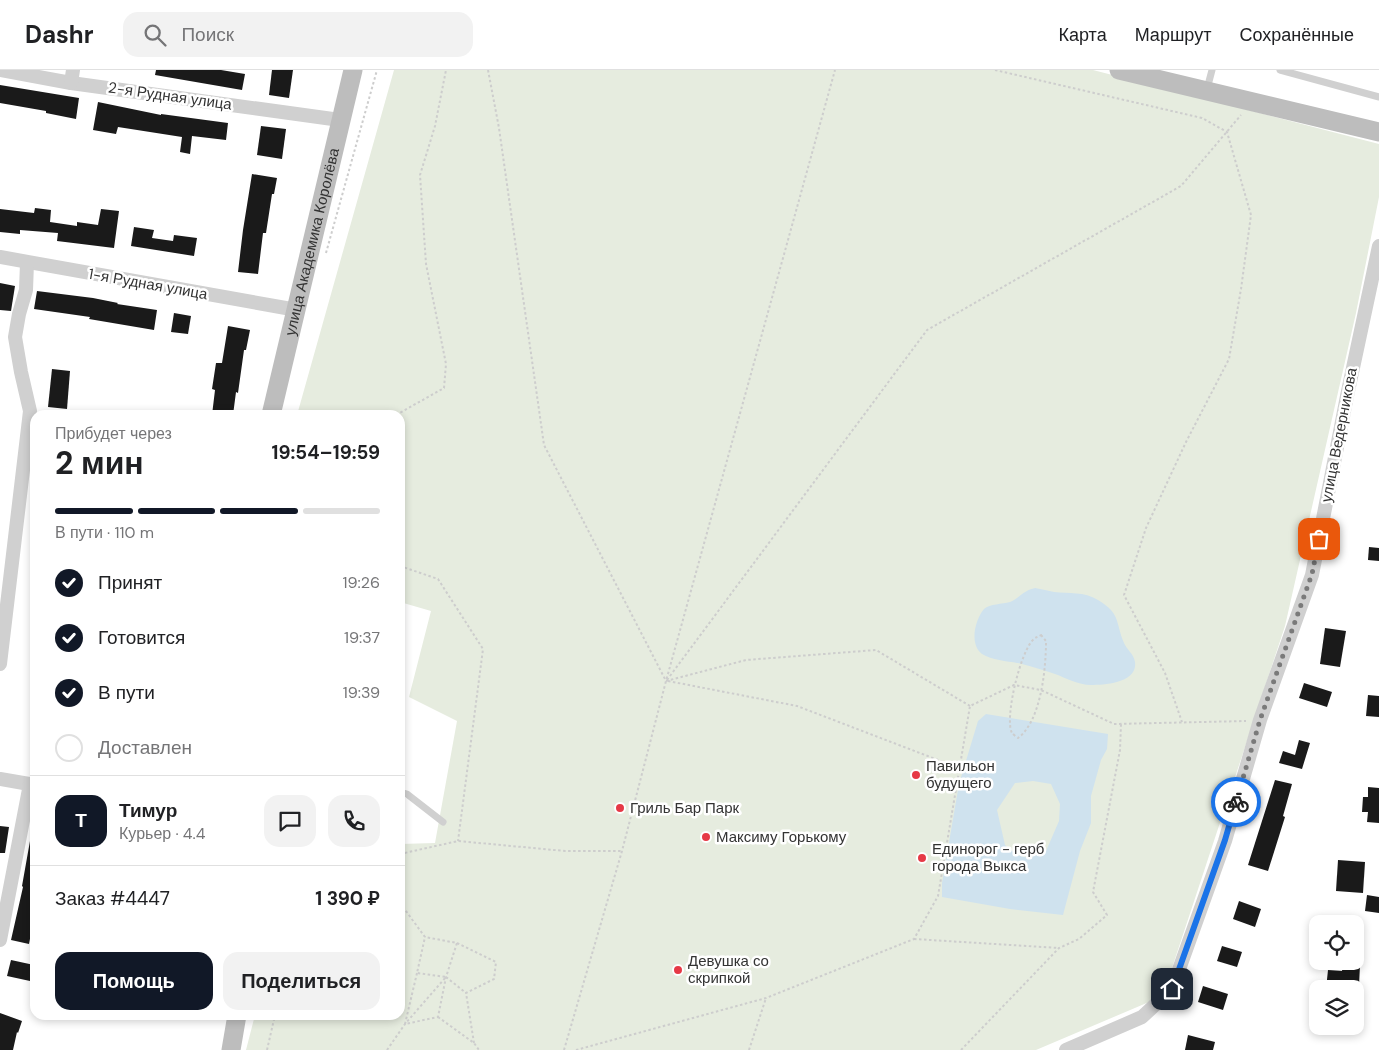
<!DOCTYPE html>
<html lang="ru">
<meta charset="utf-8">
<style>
:root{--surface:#fff;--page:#f2f2f2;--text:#202124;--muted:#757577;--line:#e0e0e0;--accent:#111827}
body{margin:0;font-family:"DM Sans",sans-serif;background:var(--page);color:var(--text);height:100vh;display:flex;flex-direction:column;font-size:19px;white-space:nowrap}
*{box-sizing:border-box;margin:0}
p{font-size:16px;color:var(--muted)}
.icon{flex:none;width:28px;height:28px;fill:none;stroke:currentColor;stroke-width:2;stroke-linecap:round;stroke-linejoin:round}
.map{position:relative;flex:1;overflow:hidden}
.panel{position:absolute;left:30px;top:340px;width:375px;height:610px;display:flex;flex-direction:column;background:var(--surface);border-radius:15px;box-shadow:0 2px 8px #0003}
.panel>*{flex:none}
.tools{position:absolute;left:1309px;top:845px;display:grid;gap:10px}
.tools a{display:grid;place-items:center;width:55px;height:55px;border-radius:10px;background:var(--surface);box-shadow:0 2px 8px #0003;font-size:25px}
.pin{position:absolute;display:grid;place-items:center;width:42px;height:42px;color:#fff;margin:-21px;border-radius:10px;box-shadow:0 2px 8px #0006}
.courier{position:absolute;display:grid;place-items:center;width:50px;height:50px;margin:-25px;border:4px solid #1a73e8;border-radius:50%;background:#fff;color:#222;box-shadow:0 1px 6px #0007}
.headline em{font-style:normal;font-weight:700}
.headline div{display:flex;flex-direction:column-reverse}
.headline{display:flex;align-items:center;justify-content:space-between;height:85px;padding:0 25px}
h1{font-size:32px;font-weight:700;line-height:38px}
.bar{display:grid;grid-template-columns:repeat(4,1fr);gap:8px 5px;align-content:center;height:60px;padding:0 25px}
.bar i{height:6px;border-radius:4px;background:var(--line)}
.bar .selected{background:var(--accent)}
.bar p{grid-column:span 4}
.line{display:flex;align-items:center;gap:12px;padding:0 25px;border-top:1px solid var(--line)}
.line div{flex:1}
.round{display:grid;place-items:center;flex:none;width:52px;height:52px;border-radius:15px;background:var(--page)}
ol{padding:0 25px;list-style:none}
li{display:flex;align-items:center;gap:15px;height:55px}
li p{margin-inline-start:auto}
li .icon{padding:5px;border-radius:50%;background:var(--accent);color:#fff;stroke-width:4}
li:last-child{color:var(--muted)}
li i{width:28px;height:28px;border:2px solid var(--line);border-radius:50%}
.button{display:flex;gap:10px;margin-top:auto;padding:10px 25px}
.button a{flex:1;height:58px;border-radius:15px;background:var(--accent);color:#fff;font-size:20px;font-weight:700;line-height:58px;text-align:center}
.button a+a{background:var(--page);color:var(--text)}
header{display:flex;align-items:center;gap:30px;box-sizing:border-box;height:70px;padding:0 25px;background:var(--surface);border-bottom:1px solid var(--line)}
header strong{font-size:24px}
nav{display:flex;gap:28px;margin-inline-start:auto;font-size:18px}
.search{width:350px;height:45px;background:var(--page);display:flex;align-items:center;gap:12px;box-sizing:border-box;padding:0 18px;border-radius:15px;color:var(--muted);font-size:19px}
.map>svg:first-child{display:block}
.green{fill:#e6ecdf}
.water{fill:#cfe2ee;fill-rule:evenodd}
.building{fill:#1a1a1a}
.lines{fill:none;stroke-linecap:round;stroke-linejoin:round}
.path{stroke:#cdcdcd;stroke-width:2;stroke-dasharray:2.5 2.5;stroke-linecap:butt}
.lane{stroke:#d0d0d0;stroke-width:7}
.street{stroke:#d0d0d0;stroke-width:14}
.secondary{stroke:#bdbdbd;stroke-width:19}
.done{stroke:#7a7a7a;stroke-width:5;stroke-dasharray:0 9}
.route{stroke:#1a73e8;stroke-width:6}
.poi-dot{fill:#e63946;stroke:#fff;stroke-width:2}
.labels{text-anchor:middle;stroke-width:5;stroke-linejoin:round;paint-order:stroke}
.street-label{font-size:15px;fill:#333;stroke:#fff}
.poi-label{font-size:15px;fill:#333;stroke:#fff;text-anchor:start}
</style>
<header>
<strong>Dashr</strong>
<div class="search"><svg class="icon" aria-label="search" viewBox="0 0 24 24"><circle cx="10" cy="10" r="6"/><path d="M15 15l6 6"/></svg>Поиск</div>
<nav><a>Карта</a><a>Маршрут</a><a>Сохранённые</a></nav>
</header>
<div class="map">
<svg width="1379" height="980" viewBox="0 0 1379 980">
<rect width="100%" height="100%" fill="#fff"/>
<path class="green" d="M394,0H1093L1379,74V127L1356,243L1285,556L1168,910L1149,932L1036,980H246L255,945H400V774L435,773L457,651L409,627L431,541L400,532V345H297Z"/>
<g class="water">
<path d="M1035,518C1042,519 1048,521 1054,522C1069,524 1084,521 1098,530C1121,544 1115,551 1124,573C1127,580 1134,584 1135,592C1138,613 1104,615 1091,615C1078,615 1066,608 1055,604C1044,600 1033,597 1022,594C1010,591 993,591 982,584C969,574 975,550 984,539C990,534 1002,534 1010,532C1020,528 1022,521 1035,518Z"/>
<path d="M986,644L1108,664L1107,679L1101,690L1091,726V753L1080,781L1063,845L1010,839L942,827V813L959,714L978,651ZM1033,711L1051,714L1060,734L1059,751L1046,781L1029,788L1017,785L1005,775L997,740L1015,713Z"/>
</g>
<g class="building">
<path d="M156,0H221L245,4L242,20L155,5Z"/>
<path d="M272,0H293L289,28L269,25Z"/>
<path d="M0,15L79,28L76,49L46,43V41L0,33Z"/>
<path d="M98,32L161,45V44L228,53L226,70L192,66L190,84L180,82L182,67L118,57L116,64L93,60Z"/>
<path d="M261,56L286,59L282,89L257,85Z"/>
<path d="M252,104L277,108L274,124H272L266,163H263L258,204L238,202L243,160Z"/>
<path d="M35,138L51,140L50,152L77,156V152L98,155L101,139L119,141L114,178L57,171L58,163L20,160V164L0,162V139L34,143Z"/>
<path d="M134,157L154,160L152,168L173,171L174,165L197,168L194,186L131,176Z"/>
<path d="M0,213L15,216L11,241L0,240Z"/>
<path d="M37,221L93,228L118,233L117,234L157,240L154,260L89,249L90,247L34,239Z"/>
<path d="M174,243L191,246L188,264L171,262Z"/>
<path d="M228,256L250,260L246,280H244L238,323L236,322L233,345H212L215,320L212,319L216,293H222Z"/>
<path d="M52,299L70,301L67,339L48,337Z"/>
<path d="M1369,477L1379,478V491L1368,490Z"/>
<path d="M1325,558L1346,561L1340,597L1320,594Z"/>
<path d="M1304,613L1332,622L1327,637L1299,628Z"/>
<path d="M1368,625L1379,626V647L1366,646Z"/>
<path d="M1299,670L1310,673L1302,699L1279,693L1283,681L1295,685Z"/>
<path d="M1275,710L1292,714L1283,746L1285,747L1268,801L1248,795Z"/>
<path d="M1368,717L1379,718V753L1367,752L1368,742H1362L1363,727H1368Z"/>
<path d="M0,756L9,757L5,783H0Z"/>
<path d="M30,771H35V853H33L29,874L11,870L23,817L22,816Z"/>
<path d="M1338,790L1365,792L1363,823L1336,821Z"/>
<path d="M1367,825L1379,827V843L1365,841Z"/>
<path d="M1239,831L1261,839L1255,857L1233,849Z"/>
<path d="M1222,876L1242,882L1237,897L1217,891Z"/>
<path d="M11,890L34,895L30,911L7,906Z"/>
<path d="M1343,894L1360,895L1359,916H1352V919H1326L1328,900L1342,901Z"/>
<path d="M1203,916L1228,924L1223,940L1198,932Z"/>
<path d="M0,943L22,951L18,963L17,962L13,980H0Z"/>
<path d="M1188,965L1215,972L1213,980H1185Z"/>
</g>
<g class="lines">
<g class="path">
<path d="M488,0L499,58L544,375L666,611"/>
<path d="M995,0L1202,48L1227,62L1251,145L1241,219L1229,289L1186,372L1146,458L1124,525L1165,603L1182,652"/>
<path d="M326,183L377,0"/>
<path d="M396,345L444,318L446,294L426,194L420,105L435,56L446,0"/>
<path d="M400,496L438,509L483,579L458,771"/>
<path d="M1041,565L1046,571C1046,599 1041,651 1018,668C1017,668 1013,664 1012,663C1004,648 1021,579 1034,569C1036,567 1038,567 1041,565Z"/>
<path d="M667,610L927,260L1181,116L1241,45"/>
<path d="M666,611L746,590L876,580L970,636"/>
<path d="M668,611L797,636L959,698"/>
<path d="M400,784L458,771L565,781H622"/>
<path d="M914,869L1059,878"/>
<path d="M457,873L496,892L494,909L466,923L474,973"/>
<path d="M417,903L405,954L438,947L446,907L457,873L425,867"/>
<path d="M446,907L466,923"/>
<path d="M438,947L474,973L479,980"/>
<path d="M267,980L275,945"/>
<path d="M387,980L405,954L446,907L417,903L425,867L400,833"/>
<path d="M564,980L622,781L666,611L835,0"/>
<path d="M576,980L766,928L914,869L938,826L970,636L1014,615L1041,620L1114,654L1246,651"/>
<path d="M749,980L766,928"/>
<path d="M961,980L1059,878L1079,869L1107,845L1093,822L1120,680L1121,654"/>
</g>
<g class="lane">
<path d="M1280,0L1379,27"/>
<path d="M1207,19L1212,0"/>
<path d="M400,722L407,724L443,752"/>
</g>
<g class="street">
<path d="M1,0L71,13L340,50"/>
<path d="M71,13L73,0"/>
<path d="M0,187L297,240"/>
<path d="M0,594L30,341L21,302L15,267L19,244L26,220L27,193"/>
<path d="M0,709L35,715"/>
<path d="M0,870L30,714"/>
<path d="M1066,980L1142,947L1172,919L1225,771L1260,650L1312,505L1347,326L1379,176"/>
</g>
<g class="secondary">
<path d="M1119,0L1379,62"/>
<path id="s1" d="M271,345L353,0"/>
<path d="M231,980L237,945"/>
</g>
</g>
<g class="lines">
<path class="done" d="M1236,732L1260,650L1312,504L1319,469"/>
<path class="route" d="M1172,919L1225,770L1236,732"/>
</g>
<g class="poi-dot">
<circle cx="916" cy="705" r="5"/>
<circle cx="620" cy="738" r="5"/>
<circle cx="706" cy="767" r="5"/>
<circle cx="922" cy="788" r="5"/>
<circle cx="678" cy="900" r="5"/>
</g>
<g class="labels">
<g class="street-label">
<text transform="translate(170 26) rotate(8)" y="5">2-я Рудная улица</text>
<text dy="5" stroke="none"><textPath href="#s1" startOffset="178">улица Академика Королёва</textPath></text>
<text transform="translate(148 214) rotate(10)" y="5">1-я Рудная улица</text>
<text transform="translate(1339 365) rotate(-79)" y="5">улица Ведерникова</text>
</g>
<g class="poi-label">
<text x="926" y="701">Павильон<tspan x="926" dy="17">будущего</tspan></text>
<text x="630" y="743">Гриль Бар Парк</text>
<text x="716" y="772">Максиму Горькому</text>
<text x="932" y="784">Единорог - герб<tspan x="932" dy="17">города Выкса</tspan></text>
<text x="688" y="896">Девушка со<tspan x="688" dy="17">скрипкой</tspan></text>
</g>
</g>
</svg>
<div class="tools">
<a><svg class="icon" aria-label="locate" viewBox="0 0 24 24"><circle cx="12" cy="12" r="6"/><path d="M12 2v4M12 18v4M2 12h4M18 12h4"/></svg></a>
<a><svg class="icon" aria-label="layers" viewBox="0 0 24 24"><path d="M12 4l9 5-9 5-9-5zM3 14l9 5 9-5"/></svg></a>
</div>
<div class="pin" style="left:1319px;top:469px;background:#ea580c"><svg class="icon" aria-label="bag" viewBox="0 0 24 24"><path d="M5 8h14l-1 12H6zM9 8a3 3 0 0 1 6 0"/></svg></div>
<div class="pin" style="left:1172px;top:919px;background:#1f2937"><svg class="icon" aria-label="home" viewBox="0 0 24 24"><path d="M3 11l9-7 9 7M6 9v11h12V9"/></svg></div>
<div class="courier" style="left:1236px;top:732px"><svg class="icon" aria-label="bike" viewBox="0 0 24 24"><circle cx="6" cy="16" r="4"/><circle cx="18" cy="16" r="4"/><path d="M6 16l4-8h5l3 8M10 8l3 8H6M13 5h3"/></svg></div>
<section class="panel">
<div class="headline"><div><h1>2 мин</h1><p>Прибудет через</p></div><em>19:54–19:59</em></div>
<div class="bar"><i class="selected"></i><i class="selected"></i><i class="selected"></i><i></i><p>В пути · 110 m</p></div>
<ol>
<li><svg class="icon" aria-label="check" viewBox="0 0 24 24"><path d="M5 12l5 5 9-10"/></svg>Принят<p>19:26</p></li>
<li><svg class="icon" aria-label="check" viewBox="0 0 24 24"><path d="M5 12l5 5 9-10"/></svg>Готовится<p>19:37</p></li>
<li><svg class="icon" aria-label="check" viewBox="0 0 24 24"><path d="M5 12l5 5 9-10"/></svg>В пути<p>19:39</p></li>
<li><i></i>Доставлен</li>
</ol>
<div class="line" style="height:90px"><b class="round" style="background:var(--accent);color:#fff">Т</b><div><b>Тимур</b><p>Курьер · 4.4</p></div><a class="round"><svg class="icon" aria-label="chat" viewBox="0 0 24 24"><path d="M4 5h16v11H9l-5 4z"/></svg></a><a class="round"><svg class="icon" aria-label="phone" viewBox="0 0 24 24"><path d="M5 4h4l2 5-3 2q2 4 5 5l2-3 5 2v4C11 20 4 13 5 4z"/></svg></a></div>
<div class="line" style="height:65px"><div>Заказ #4447</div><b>1 390 ₽</b></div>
<div class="button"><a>Помощь</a><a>Поделиться</a></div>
</section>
</div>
